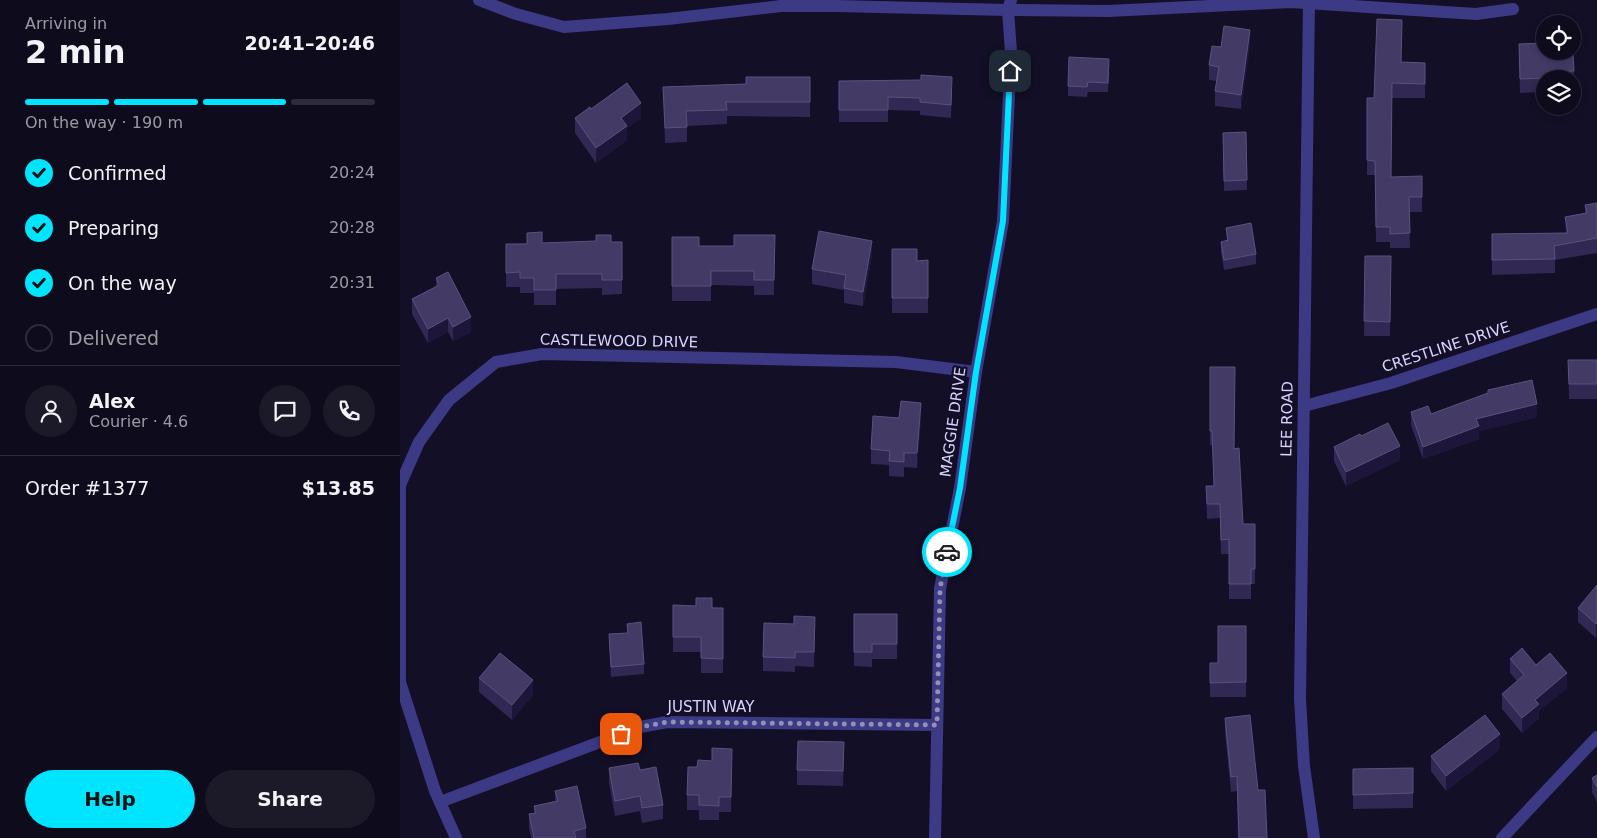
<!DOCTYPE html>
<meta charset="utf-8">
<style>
:root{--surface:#0e0b1c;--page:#1c1929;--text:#f1f3f6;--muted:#9b9ba3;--line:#2e2b3b;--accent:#00e5ff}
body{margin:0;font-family:"DejaVu Sans",sans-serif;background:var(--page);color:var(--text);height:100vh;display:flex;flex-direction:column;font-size:19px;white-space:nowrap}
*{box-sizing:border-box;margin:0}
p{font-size:16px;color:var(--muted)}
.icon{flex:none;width:28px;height:28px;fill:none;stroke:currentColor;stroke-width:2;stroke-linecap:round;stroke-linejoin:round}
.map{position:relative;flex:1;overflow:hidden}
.side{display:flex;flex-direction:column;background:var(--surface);width:400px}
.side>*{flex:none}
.controls{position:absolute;left:1136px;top:15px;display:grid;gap:10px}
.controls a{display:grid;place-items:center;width:45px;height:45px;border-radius:50%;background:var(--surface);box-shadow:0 2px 8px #0003,0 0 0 1px var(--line);font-size:25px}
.pin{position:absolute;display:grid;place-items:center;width:42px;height:42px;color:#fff;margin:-21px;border-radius:10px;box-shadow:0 2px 8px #0006}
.courier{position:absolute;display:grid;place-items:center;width:50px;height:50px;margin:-25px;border:4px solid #00e5ff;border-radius:50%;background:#fff;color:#222;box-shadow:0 1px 6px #0007}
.head em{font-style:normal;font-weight:700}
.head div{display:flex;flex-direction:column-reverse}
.head{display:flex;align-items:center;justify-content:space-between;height:85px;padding:0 25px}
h1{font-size:32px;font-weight:700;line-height:38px}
.bar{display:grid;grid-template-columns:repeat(4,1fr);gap:8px 5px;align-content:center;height:60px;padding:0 25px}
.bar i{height:6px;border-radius:4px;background:var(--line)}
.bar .active{background:var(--accent)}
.bar p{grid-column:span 4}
.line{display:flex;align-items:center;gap:12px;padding:0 25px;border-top:1px solid var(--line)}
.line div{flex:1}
.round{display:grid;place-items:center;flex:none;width:52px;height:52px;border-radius:26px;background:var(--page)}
ol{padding:0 25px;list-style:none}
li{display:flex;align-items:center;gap:15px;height:55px}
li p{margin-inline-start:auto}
li .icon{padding:5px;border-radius:50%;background:var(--accent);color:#111;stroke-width:4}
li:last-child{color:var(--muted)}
li i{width:28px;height:28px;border:2px solid var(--line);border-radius:50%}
.button{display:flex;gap:10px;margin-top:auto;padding:10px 25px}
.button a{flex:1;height:58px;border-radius:30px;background:var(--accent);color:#111;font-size:20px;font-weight:700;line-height:58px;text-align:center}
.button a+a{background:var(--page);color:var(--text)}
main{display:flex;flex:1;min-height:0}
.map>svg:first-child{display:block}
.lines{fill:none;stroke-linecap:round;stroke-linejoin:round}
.street{stroke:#3d3a85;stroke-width:12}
.wall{fill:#312854}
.shaded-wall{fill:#1d163a}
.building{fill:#433a66;stroke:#5a527e}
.done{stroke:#948fb3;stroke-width:5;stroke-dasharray:0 9}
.route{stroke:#00e5ff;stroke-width:6}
.labels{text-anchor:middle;stroke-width:4.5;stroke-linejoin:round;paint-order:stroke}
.street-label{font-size:15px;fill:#d9d4ff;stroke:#130f26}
</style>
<main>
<section class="side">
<div class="head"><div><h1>2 min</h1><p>Arriving in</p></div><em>20:41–20:46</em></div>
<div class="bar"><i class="active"></i><i class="active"></i><i class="active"></i><i></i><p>On the way · 190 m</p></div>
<ol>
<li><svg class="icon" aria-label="check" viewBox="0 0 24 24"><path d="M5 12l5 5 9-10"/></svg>Confirmed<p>20:24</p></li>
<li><svg class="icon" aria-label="check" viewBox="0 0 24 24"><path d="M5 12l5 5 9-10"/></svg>Preparing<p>20:28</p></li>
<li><svg class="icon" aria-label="check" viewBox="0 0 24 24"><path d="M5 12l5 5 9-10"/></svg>On the way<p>20:31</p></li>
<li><i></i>Delivered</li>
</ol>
<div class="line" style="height:90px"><a class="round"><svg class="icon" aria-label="person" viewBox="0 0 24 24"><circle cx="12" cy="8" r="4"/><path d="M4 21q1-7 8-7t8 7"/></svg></a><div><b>Alex</b><p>Courier · 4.6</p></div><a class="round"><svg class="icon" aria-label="chat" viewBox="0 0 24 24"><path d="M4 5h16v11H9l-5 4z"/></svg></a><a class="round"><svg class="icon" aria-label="phone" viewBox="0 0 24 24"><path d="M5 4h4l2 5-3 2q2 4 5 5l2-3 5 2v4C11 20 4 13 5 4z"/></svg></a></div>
<div class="line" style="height:65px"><div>Order #1377</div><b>$13.85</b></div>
<div class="button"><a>Help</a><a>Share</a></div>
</section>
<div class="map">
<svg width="1197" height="838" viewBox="0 0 1197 838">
<rect width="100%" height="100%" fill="#130f26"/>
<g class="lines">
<g class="street">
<path d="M79,0L116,14L164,27L268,19L381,6H435L608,10L708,11L891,2L1076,14L1113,9"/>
<path d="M909,0L900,699L904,766L914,838"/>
<path d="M904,406L991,383L1197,314"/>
<path d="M0,681V485L19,442L49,400L96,362L142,354L496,362L576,372"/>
<path d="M0,682L35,791L56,838"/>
<path d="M40,802L240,727L267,722L537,725"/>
<path d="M535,838L540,589L560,488L576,372L603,221L611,52L608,10L611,0"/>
<path d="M1102,838L1197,737"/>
</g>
</g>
<g class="wall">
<path d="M1119,44L1163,52H1173L1174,85H1172V79H1145V92L1120,93Z"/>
<path d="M850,45L841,109L815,106V91L817,81L809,80V65L821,47Z"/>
<path d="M1001,62L1025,63V98H992L991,177L1022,176V212H1009L1010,248H990V242H976L975,175H967V98H974Z"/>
<path d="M709,69L708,92H688L687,97L668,96V86Z"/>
<path d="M410,77V117L327,116V124L287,126V142L265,143L263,87L346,84Z"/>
<path d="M439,81L552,89L551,118L520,115V111L488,110V122H439Z"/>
<path d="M191,109L241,118L227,128V140L196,163L175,133V118Z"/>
<path d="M846,132L847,190L824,191L823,133Z"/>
<path d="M1197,203V253L1155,260V273L1092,275V234L1166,233L1165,217L1185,213V205Z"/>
<path d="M826,228L856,254V264L824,270L821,252V242L827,241Z"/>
<path d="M375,235L374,295H354V286L311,285V301H272V237L299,246H334Z"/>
<path d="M222,242V294L202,295V288L156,289V305H134V293H120V287H106V244Z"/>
<path d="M492,249L517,261L528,260V313H492Z"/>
<path d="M472,255L463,306L444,303V290L412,284V269Z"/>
<path d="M965,256H991L990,336H964Z"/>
<path d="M36,278L71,332L53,341L48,332L28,343L12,314V299L36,287Z"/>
<path d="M1168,360H1197V399H1169Z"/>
<path d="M810,367L835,449L843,524H855V584H851V599H829V554H821L820,518L807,519L806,486H814L812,445H810Z"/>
<path d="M1088,390L1137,417L1079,431V439L1023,459L1011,425V412L1031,414L1088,393Z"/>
<path d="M521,417L517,468L504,467V477L489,476V465L471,464V449L499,418Z"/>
<path d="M961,436L1000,460L946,486L934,461V447Z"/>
<path d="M1197,585L1196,638L1178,622V608Z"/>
<path d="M273,605L323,608V673H301V652H273Z"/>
<path d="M454,614H497V659H472V667L454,666Z"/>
<path d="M227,624L244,664V674L211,677L209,634L227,633Z"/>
<path d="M846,626V697H810V663H818Z"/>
<path d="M415,631L414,667L395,666V672L363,671V657Z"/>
<path d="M1110,659L1136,665L1167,688L1139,711V718L1122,733L1102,709V694L1117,681L1110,673Z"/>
<path d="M79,678L133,695L112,720L79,692Z"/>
<path d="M825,718L858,790L867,838H838L837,791L831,792L825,732Z"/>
<path d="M1100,749L1046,791L1031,771V756Z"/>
<path d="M444,757L443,786L397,785V770Z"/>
<path d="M332,764L331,812H319V820H299V810H287V795L297,767Z"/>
<path d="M209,768L240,770L263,805V819L242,823L240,811L215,816L209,783Z"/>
<path d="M1013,768V808L953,809V769Z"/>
<path d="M1197,775V802L1192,792V778Z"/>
<path d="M155,791L186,828V838H131L129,828V814L134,813V806L155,801Z"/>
</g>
<g class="shaded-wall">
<path d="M850,30V45L841,109V95Z"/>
<path d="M241,103V118L227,128V140L196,163V148L221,118Z"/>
<path d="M472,241V255L463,306V292Z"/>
<path d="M71,317V332L53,341V327Z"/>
<path d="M48,318V332L28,343V329Z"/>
<path d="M521,403V417L517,468V453Z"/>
<path d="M1137,404V417L1079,431V439L1023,459V447L1076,419Z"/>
<path d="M1000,446V460L946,486V472Z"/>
<path d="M1197,623V637L1196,638V624Z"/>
<path d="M1167,673V688L1139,711V718L1122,733V718L1135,700Z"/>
<path d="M133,680V695L112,720V705Z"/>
<path d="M1100,734V749L1046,791V776Z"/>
</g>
<g class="building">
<path d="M977,19L1002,20L1001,62L1025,63V84L992,83L991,177L1022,176V197H1009L1010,233L990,234V227H976L975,161L967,160V98H974Z"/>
<path d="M824,26L850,30L841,95L815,91L819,67L809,65L812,46L821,47Z"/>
<path d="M1145,43V51H1163V52H1173L1174,71L1147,72V78L1120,79L1119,44Z"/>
<path d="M669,57L709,59L708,83L688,82L687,87L668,86Z"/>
<path d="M521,75L552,77L551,105L520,102V98L488,97V110H439V81L521,80Z"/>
<path d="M346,77H410V102H326L327,110L286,111L287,127L265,128L263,87L346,84Z"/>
<path d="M227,83L241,103L221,118L227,126L196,148L175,118L190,107L191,109Z"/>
<path d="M846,132L847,180L824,181L823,133Z"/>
<path d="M1197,203V238L1154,246L1155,259L1092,260V234L1168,233L1165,217L1187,213L1185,205Z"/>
<path d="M851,223L856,254L824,260L821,242L828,240L826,228Z"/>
<path d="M419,231L472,241L463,292L444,288L446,275L412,269Z"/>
<path d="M142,232V243L196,241V235H211V242H222V280H202V274H156V290H134V278H120V272L106,273V244H127V233Z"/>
<path d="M334,235H375L374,280H354V271H311V286H272V237H299V246H334Z"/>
<path d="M492,249H517V261L528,260V298H492Z"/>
<path d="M965,256H991L990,322L964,321Z"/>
<path d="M48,272L71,317L53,327L48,318L28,329L12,299L39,285L36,278Z"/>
<path d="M1168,360H1197V384H1169Z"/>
<path d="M810,367H835L834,449L839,448L843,524H855V569H851V584H829V539L821,540L820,504H807L806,486H814L812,431H810Z"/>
<path d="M1132,380L1137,404L1076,419L1079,426L1023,447L1011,412L1028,406L1031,414L1088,393V390Z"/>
<path d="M501,401L521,403L517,453H504V462L489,461L490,451L471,449L473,416L499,418Z"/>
<path d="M988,423L1000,446L946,472L934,447L960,434L961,436Z"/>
<path d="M1197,585V623L1196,624L1178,608Z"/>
<path d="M296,598H312V608H323V659L301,658V637H273V605L296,606Z"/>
<path d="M454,614H497V644H472V652H454Z"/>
<path d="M394,616L415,617L414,652H395V658L363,657L364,623L394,624Z"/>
<path d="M241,622L244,664L211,667L209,634L228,633L227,624Z"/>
<path d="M818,626H846V682L810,683V663H818Z"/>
<path d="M1122,648L1136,665L1150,653L1167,673L1135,700L1139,704L1122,718L1102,694L1124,675L1110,659Z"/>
<path d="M100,653L133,680L112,705L79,678Z"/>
<path d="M850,715L858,790H865L867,838H839L837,776L831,777L825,718Z"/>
<path d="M1085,715L1100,734L1046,776L1031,756Z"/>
<path d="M398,741L444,742L443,771L397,770Z"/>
<path d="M312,748L332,749L331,797H319V806L299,805V795H287L288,767H297L298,760L312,761Z"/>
<path d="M238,763L240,770L256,767L263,805L242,808L240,796L215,801L209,768Z"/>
<path d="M1013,768V793L953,795V769Z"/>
<path d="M1197,775V787L1192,778Z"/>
<path d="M177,786L186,828L174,831L176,838H134L129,814L136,813L134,806L158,801L155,791Z"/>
</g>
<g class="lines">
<path class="done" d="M221,734L240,727L267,722L537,725L540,589L547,552"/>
<path class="route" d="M547,552L560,488L576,372L603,221L610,71"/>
</g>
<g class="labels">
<g class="street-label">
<text transform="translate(219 341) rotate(1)" y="5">CASTLEWOOD DRIVE</text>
<text transform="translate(1046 347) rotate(-18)" y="5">CRESTLINE DRIVE</text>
<text transform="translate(887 419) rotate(-89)" y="5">LEE ROAD</text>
<text transform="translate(553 422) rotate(-82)" y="5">MAGGIE DRIVE</text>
<text x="311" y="712">JUSTIN WAY</text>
</g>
</g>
</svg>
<div class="controls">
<a><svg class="icon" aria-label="locate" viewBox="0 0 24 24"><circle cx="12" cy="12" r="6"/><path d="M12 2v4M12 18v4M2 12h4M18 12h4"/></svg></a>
<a><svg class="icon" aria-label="layers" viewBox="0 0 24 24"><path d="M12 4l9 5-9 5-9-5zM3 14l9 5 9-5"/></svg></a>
</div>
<div class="pin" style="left:221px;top:734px;background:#ea580c"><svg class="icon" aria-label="bag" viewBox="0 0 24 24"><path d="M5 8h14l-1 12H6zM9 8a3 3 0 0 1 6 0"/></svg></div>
<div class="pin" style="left:610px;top:71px;background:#1f2937"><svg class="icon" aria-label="home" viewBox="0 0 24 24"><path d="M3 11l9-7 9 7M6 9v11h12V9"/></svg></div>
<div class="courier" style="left:547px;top:552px"><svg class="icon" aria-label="car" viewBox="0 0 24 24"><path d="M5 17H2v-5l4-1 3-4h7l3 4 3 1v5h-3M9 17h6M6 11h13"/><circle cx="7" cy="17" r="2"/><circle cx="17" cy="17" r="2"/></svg></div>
</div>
</main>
